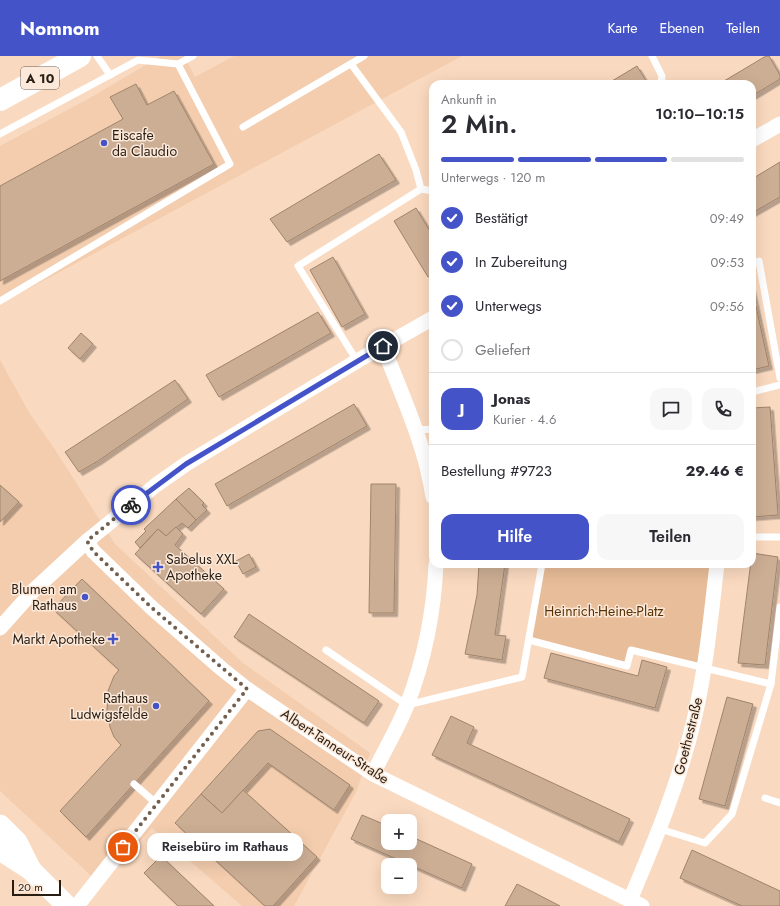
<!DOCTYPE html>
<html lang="de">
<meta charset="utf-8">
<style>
:root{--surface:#fff;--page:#f7f7f7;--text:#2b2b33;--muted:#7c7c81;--line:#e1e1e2;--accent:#4454c8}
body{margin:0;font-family:Jost,sans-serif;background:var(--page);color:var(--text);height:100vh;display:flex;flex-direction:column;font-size:15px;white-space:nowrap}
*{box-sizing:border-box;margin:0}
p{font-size:13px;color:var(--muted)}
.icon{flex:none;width:22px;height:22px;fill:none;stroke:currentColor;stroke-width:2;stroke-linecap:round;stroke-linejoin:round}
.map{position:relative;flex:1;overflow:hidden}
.details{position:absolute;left:429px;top:24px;width:327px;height:488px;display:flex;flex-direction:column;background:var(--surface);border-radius:12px;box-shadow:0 4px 16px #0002}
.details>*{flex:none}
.tools{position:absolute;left:381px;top:758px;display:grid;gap:8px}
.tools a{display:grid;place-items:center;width:36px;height:36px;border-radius:8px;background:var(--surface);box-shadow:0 4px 16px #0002;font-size:20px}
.scale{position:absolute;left:12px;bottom:10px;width:49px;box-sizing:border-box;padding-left:4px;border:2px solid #281d13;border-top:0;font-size:11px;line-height:14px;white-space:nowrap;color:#281d13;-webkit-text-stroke:3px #fde9d9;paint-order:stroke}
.pin{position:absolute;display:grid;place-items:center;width:34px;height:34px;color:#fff;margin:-17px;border:2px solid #fff;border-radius:50%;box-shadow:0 1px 4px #0007}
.courier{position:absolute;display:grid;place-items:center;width:40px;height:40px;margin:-20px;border:3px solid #4454c8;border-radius:50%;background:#fff;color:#222;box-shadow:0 1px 5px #0007}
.bubble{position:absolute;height:28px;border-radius:12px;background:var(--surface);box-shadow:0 4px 16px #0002;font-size:13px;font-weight:600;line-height:28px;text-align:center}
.head em{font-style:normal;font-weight:600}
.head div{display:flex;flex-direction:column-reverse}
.head{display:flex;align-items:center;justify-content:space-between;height:68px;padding:0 12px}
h1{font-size:26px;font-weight:600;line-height:30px}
.bar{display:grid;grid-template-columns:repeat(4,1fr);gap:6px 4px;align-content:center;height:48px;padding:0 12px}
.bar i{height:5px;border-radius:3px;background:var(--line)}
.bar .selected{background:var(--accent)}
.bar p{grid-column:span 4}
.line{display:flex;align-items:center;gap:10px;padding:0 12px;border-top:1px solid var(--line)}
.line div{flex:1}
.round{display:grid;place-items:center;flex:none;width:42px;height:42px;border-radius:12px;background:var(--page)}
ol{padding:0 12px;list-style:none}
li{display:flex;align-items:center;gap:12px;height:44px}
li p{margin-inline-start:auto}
li .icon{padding:4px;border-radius:50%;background:var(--accent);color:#fff;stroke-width:4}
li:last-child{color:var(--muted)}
li i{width:22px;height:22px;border:2px solid var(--line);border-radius:50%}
.button{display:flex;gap:8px;margin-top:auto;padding:8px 12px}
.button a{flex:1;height:46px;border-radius:12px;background:var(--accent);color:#fff;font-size:16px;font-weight:600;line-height:46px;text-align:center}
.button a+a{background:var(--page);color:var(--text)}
header{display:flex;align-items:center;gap:24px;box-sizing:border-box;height:56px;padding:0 20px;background:var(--accent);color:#fff}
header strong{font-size:19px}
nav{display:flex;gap:22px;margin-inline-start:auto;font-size:14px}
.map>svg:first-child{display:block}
.built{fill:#f3cdae}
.green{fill:#e8bd99}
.building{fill:#ccae94;stroke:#a0846b;filter:url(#shadow)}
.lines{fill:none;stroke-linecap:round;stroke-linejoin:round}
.lane{stroke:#fff;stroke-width:7}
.street{stroke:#fff;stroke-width:15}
.secondary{stroke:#fff;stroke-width:21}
.highway{stroke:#fff;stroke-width:22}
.done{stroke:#715f4f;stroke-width:4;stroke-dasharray:0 7.2}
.route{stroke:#4454c8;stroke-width:5}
.poi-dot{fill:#4454c8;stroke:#fde9d9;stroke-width:1.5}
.labels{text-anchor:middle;stroke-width:3;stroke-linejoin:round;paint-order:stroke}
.shield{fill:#fde9d9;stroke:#685a4e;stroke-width:1}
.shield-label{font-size:13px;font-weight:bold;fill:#281d13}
.poi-label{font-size:14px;fill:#281d13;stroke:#fde9d9;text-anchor:end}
.park-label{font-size:14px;fill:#593205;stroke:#fde9d9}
.street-label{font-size:14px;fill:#281d13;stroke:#fde9d9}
</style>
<header>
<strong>Nomnom</strong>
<nav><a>Karte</a><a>Ebenen</a><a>Teilen</a></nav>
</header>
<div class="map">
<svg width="780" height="850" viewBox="0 0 780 850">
<defs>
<filter id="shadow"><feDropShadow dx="3.5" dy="3.5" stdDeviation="0" flood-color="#0004"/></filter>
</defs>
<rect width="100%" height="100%" fill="#f9d9bf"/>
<g class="built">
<path d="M161,0H184L195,21L234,0H462L0,248V90L88,43Z"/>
<path d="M0,304L30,358L54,392L115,488L243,607L370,697L356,736L294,850H242L152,772L100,828L0,735Z"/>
</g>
<path class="green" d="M542,508H717L703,611L632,594L627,610L529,584Z"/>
<g class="building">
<path d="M766,0H769L780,19V23L752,40V28H719Z"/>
<path d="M637,10L648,28H607Z"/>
<path d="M136,28L147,49L174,35L214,108L0,225V130L123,63L110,41Z"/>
<path d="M379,98L396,124L287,186L270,163Z"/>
<path d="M780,106V141L752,157V123Z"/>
<path d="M416,152L433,180V218L428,221L394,165Z"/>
<path d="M333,201L365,258L342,271L310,214Z"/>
<path d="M752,232L769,310L752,314Z"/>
<path d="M318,256L331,277L219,341L206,319Z"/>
<path d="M81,277L93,288L80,303L68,292Z"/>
<path d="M175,324L188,343L98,405L79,416L65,396Z"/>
<path d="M354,348L367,370L227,450L215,428Z"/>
<path d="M770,351L778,459L752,461V352Z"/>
<path d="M371,428H396L394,557H369Z"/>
<path d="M0,429L19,446L0,466Z"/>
<path d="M189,432L204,447L202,449L207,454L196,464L176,443Z"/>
<path d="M176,443L196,464L188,472L182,467L166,480L158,473L140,492L135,486L146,475L144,473Z"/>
<path d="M176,471L183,478L175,489L224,533L201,558L135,498L158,473L166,480Z"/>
<path d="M752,497L778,501L765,609L738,607Z"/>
<path d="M249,498L256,511L243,518L236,505Z"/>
<path d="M479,508H505L495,579L506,580L502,604L465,598L477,539Z"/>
<path d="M82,523L209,645L86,781L60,755L121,689L114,681L110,671L107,655L108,635L114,620L119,614L53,553Z"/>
<path d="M249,558L379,645L364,667L234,581Z"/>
<path d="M551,597L638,620L642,604L667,611L655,652L544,622Z"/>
<path d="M727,641L753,648L725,750L699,743Z"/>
<path d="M451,660L474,671L467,687L630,763L619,786L432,699Z"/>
<path d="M270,673L350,729L334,754L268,707L222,757L201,738L258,675Z"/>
<path d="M243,734L317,801L273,850H265L175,767L201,738L222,757Z"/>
<path d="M362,759L388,770V787H410V780L472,808L462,832L351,783Z"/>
<path d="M692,794L780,835V850H742L680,822Z"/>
<path d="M161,800L214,850H178L144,817Z"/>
<path d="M517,828L533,836L560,850H505Z"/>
</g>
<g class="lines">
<g class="lane">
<path d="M97,0L110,19"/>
<path d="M652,0L662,20L661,28"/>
<path d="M178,8L193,0"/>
<path d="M351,8L401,76L416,114L421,133"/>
<path d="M243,71L364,0"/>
<path d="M0,78L138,4L178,8"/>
<path d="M752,207L759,205L780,322"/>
<path d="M0,245L230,108L178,8"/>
<path d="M357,305L298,210L421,133L433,135"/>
<path d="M752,336L780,329"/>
<path d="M417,374L433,373"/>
<path d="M752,481H780"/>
<path d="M529,584L627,610L631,594L771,628"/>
<path d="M326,594L407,649L522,621L542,508"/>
<path d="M134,728L157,748"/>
<path d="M765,742L780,747"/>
<path d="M660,773L705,787L732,758L771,628L780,551"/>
</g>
<g class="street">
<path d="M752,84L780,68"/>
<path d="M383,290C402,340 425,387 433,441"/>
<path d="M87,485L93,495L152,552L222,613L247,633L373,718L642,850"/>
<path d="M0,572L34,534L87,485L156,429L186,408L357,305L433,262"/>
<path d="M373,718C384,695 398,672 407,649C424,605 434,555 436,508"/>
<path d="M630,844C655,785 679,727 694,664C706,613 711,560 717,508"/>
<path d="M77,850L247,633"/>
</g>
<g class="secondary">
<path d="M0,769L17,786L31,814"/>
<path d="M0,794L31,814L67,850"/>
</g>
<path class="highway" d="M0,44L80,0"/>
</g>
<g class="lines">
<path class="done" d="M123,791L247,633L152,552L93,495L87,485L131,449"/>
<path class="route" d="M131,449L186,408L383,290"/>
</g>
<g class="poi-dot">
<circle cx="104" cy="87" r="4"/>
<path d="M156 505h4v4h4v4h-4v4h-4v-4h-4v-4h4z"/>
<circle cx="85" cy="541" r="4"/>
<path d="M111 577h4v4h4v4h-4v4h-4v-4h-4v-4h4z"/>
<circle cx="156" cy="650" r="4"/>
</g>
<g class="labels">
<rect class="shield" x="21" y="11" width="38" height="22" rx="3"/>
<g class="shield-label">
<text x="40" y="27">A 10</text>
</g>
<g class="poi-label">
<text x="112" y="84" text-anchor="start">Eiscafe<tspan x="112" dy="16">da Claudio</tspan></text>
<text x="166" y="508" text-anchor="start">Sabelus XXL<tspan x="166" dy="16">Apotheke</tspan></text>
<text x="77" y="538">Blumen am<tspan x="77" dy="16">Rathaus</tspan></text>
<text x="105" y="588">Markt Apotheke</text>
<text x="148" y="647">Rathaus<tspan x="148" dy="16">Ludwigsfelde</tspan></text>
</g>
<g class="park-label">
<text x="604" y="560">Heinrich-Heine-Platz</text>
</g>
<g class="street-label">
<text transform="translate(688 680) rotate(-76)" y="5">Goethestraße</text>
<text transform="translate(335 690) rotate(33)" y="5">Albert-Tanneur-Straße</text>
</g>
</g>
</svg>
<div class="tools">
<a>+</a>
<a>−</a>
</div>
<div class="scale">20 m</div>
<div class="pin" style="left:123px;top:791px;background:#ea580c"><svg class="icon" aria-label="bag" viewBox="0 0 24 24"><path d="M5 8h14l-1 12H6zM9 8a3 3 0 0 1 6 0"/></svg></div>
<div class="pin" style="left:383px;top:290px;background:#1f2937"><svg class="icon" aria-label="home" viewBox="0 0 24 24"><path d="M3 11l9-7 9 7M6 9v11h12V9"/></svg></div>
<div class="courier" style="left:131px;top:449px"><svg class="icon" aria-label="bike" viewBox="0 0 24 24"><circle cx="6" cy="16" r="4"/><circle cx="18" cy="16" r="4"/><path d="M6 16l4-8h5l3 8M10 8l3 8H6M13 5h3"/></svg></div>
<div class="bubble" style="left:147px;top:777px;width:156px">Reisebüro im Rathaus</div>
<section class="details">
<div class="head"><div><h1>2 Min.</h1><p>Ankunft in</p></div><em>10:10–10:15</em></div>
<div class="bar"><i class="selected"></i><i class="selected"></i><i class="selected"></i><i></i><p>Unterwegs · 120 m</p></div>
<ol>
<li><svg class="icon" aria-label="check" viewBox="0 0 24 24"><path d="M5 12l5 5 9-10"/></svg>Bestätigt<p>09:49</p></li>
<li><svg class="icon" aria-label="check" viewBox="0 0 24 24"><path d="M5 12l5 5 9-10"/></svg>In Zubereitung<p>09:53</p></li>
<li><svg class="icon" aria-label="check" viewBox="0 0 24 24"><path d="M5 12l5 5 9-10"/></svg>Unterwegs<p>09:56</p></li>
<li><i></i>Geliefert</li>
</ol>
<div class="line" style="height:72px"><b class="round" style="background:var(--accent);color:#fff">J</b><div><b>Jonas</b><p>Kurier · 4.6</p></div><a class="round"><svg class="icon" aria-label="chat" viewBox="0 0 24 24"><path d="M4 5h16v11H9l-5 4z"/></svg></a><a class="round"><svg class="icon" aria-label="phone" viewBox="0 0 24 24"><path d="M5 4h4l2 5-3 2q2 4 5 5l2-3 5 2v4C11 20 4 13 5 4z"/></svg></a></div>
<div class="line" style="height:52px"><div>Bestellung #9723</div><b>29.46 €</b></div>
<div class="button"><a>Hilfe</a><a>Teilen</a></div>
</section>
</div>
